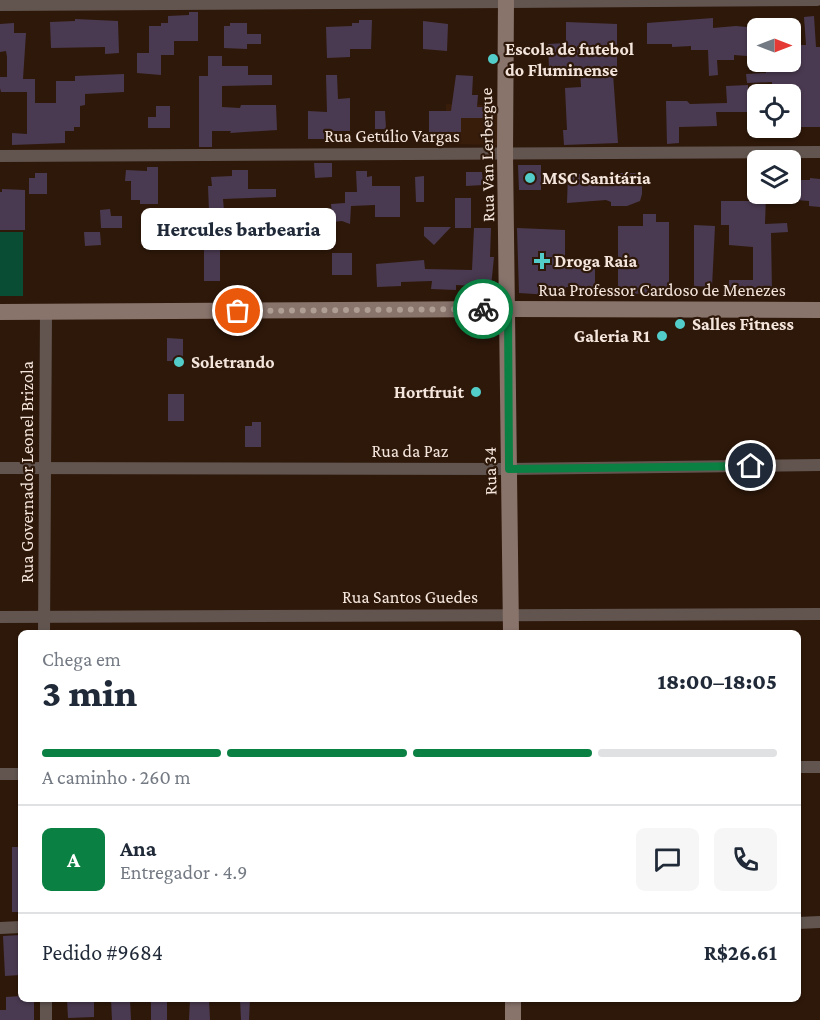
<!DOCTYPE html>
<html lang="pt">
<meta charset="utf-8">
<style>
:root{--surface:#fff;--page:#f6f6f7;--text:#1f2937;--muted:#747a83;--line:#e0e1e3;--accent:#0b8043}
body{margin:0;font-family:"Crimson Pro",serif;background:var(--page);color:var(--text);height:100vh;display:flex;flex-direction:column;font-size:22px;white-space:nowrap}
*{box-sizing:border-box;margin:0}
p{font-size:20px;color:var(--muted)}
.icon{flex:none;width:33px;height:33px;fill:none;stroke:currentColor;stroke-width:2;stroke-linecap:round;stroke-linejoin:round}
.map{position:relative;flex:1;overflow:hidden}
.sheet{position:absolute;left:18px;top:630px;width:783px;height:372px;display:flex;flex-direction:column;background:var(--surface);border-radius:9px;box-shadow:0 2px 4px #0004}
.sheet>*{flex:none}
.needle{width:39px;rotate:90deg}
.controls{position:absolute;left:747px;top:18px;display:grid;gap:12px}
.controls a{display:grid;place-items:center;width:54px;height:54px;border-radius:9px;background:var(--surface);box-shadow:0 2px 4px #0004;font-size:30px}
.pin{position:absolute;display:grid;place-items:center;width:51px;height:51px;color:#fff;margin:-26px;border:3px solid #fff;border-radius:50%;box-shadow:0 2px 6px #0007}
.courier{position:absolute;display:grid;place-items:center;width:60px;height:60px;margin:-30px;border:4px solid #0b8043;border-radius:50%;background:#fff;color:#222;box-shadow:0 2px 8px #0007}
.bubble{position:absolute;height:42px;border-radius:9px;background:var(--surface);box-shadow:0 2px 4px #0004;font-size:20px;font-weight:800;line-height:42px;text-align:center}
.overview em{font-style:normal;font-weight:800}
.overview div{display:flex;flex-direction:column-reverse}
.overview{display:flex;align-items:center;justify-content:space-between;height:102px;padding:0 24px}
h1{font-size:39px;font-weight:800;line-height:45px}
.bar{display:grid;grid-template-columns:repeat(4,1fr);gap:9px 6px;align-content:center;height:72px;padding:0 24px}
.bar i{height:8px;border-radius:4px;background:var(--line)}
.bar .active{background:var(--accent)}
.bar p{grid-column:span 4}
.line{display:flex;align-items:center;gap:15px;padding:0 24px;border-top:2px solid var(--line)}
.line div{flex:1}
.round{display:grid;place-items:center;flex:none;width:63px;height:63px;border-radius:9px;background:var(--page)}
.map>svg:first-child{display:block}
.built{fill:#391d0b}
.green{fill:#084d34}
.building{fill:#4a3a51}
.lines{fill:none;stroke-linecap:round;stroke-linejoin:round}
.street{stroke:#625550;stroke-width:12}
.secondary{stroke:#89746c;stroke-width:16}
.done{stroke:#af9e93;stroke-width:6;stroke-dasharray:0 10.8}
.route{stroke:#0b8043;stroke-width:8}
.poi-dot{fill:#53cdc9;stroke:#2e180a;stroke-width:2}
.labels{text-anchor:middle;stroke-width:4.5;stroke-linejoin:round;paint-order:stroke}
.poi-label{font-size:18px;font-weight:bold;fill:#f5e6dd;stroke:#2e180a;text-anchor:start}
.street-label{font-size:18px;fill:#f5e6dd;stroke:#2e180a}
</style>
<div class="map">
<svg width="820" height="1020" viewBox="0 0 820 1020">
<rect width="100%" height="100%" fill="#2e180a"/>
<path class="built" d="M446,104L501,105L500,145L446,144Z"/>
<rect class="green" x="0" y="232" width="23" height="64"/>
<g class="building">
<path d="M189,12H198V41H174V55H161V75L137,73V53H149V26H161V23H168V16L189,15Z"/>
<path d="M814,16L816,47H820V127H797V124H790V94H772V82L747,83L746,74L766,73V64H773V62H790V45H806L804,17Z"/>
<path d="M713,18V28L736,26L758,28V43L747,44V56L734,55V60H717L718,75L709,76L708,50H691V46L672,47V44H647V23Z"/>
<path d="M75,19L118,21L119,53L105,54V47L51,48L50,22L75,21Z"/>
<path d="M359,20H372L371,49H350V57L327,58L326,27L352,26V23H359Z"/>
<path d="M423,21L448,24L447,51L423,49Z"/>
<path d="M566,22L617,24V73L613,74L618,143L564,145L563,130H567L565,88L581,87L580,67L549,68L548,44L566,43Z"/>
<path d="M14,23V33H26L23,79H35V103H56V81H75V76L124,74V92L85,94V105L80,106V127H74V131H65V143L12,145V133L27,134V92H1L0,88V77H7V57L6,51L0,52V24Z"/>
<path d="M230,23H247V34H261V44H247V49L224,48V26H230Z"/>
<path d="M208,56H222V66H248V75H272V85L222,86V107L240,108L241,105H276L277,130L230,133L231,131H212V147H199V76H208Z"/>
<path d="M326,75H337L338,99L350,98V131H325V139H308V111L327,112Z"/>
<path d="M456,75L473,76L472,95H478L477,107H485V118H461V132H429V111H451Z"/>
<path d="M748,85V112H716L717,126L679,127V143L667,144L666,101H687L690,104L727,103L726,86Z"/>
<path d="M156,106H170V128H148V117H156Z"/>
<path d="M375,111H385L386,129H375Z"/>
<path d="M314,163H332V177L315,178Z"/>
<path d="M518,165H541V190H519Z"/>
<path d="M147,167H158V204H140V200H131V181H125L126,170L147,171Z"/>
<path d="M232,170H248V189H276V197L223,199L224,211H209L208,186H212L211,177L232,176Z"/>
<path d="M356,171H367V177L372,176V186H400V217H375V205L351,206L350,224L342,221L333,222V225L308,223L313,214L332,215L331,204L345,203V192H357Z"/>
<path d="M466,172H482L483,185L466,186Z"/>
<path d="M35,173H47V194H29V178H35Z"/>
<path d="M618,173H642V194L640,201L627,206H611V202L606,200L567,203L568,174H592V177H619Z"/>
<path d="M424,176V202H416L415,177Z"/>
<path d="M810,178L820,179V207L809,206V201L796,200L797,180H810Z"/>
<path d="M2,189L25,190V230H0V192H2Z"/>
<path d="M751,194H766L765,224L787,223L788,232L771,233L772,293H742V298L728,297L729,280H753V247L729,245V225H721V201H750Z"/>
<rect x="455" y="198" width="16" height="30"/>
<path d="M110,209L111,216H122V228H101L100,210Z"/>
<path d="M643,214H656V222H669V295L618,293V226H643Z"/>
<path d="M694,225L715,226L712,287L694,286Z"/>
<path d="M424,227H451L434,245L424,236Z"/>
<path d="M474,228H491L490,257H494L491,287L456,285V290L431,289L432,281L401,282V286L377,287L376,264L424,260L425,269L472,270Z"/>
<path d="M517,228L565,230V258H595V287H566V296L519,293Z"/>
<path d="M84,232H100L101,245L85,246Z"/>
<path d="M234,233L249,234L248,248H220V281H204V236H234Z"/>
<rect x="332" y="253" width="20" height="22"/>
<path d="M167,338L183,339V361H167Z"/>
<rect x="168" y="394" width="16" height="27"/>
<path d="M252,422H261V447H245V426H252Z"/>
<rect x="12" y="847" width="9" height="65"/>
<path d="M21,935V975L5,976L3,936Z"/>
<path d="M21,996V999H34V1020H0V1010H6V997Z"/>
<path d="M67,999H94V1017L68,1018Z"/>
<path d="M111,999H130L131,1020H112Z"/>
<rect x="151" y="999" width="16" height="21"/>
<path d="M190,999H209L210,1020H189Z"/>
<path d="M240,999H250L249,1020H241Z"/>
</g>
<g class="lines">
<g class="street">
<path d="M0,5L817,0"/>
<path d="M0,156L820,152"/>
<path d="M0,468L509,469L820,465"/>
<path d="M0,617L820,614"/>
<path d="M44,633L46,312"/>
<path d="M798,767H820"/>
<path d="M0,774H21"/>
<path d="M798,923L820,922"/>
<path d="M0,928L21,927"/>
<path d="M46,999V1020"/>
</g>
<g class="secondary">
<path d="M506,0L505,154L511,633"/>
<path d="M0,312L508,309L820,310"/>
<path d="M513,999V1020"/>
</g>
</g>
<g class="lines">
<path class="done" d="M238,311L483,309"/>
<path class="route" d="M483,309H508L509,469L751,466"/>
</g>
<g class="poi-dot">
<circle cx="493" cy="59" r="6"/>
<circle cx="530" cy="178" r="6"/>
<path d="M539 252h6v6h6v6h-6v6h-6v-6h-6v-6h6z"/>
<circle cx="680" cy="324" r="6"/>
<circle cx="662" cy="336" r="6"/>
<circle cx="179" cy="362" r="6"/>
<circle cx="476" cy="392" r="6"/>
</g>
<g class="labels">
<g class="poi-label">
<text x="505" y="55">Escola de futebol<tspan x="505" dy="21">do Fluminense</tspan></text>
<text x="542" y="184">MSC Sanitária</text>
<text x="554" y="267">Droga Raia</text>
<text x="692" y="330">Salles Fitness</text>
<text x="650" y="342" text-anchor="end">Galeria R1</text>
<text x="191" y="368">Soletrando</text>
<text x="464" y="398" text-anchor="end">Hortfruit</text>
</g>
<g class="street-label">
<text x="392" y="142">Rua Getúlio Vargas</text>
<text transform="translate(487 155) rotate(-91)" y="6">Rua Van Lerbergue</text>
<text x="662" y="296">Rua Professor Cardoso de Menezes</text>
<text x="410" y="457">Rua da Paz</text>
<text transform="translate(490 471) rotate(-91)" y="6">Rua 34</text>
<text transform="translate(27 472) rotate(-90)" y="6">Rua Governador Leonel Brizola</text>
<text x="410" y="603">Rua Santos Guedes</text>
</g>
</g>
</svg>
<div class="controls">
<a><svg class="needle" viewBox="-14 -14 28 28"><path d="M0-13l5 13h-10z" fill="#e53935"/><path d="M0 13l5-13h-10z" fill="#747a83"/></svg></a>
<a><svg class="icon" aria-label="locate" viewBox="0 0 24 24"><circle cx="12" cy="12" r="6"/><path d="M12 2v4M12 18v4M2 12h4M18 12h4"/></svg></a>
<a><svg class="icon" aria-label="layers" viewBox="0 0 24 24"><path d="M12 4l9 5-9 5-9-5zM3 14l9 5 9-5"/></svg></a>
</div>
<div class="pin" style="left:238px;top:311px;background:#ea580c"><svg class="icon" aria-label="bag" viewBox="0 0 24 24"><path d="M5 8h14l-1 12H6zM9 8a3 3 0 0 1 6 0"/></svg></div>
<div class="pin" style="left:751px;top:466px;background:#1f2937"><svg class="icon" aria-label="home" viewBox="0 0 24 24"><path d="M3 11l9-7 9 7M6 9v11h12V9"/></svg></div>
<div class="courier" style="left:483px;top:309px"><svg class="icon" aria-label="bike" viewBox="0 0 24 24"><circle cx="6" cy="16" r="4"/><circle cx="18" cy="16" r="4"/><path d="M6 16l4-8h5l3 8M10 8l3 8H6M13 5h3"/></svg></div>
<div class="bubble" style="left:141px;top:208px;width:195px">Hercules barbearia</div>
<section class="sheet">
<div class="overview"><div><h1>3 min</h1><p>Chega em</p></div><em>18:00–18:05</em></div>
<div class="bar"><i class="active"></i><i class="active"></i><i class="active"></i><i></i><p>A caminho · 260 m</p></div>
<div class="line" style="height:108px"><b class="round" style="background:var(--accent);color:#fff">A</b><div><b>Ana</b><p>Entregador · 4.9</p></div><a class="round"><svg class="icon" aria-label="chat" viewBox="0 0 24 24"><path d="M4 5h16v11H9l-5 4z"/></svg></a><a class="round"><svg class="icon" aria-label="phone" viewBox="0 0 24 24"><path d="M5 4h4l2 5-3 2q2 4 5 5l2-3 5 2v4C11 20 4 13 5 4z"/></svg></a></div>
<div class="line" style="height:78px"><div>Pedido #9684</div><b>R$26.61</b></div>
</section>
</div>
